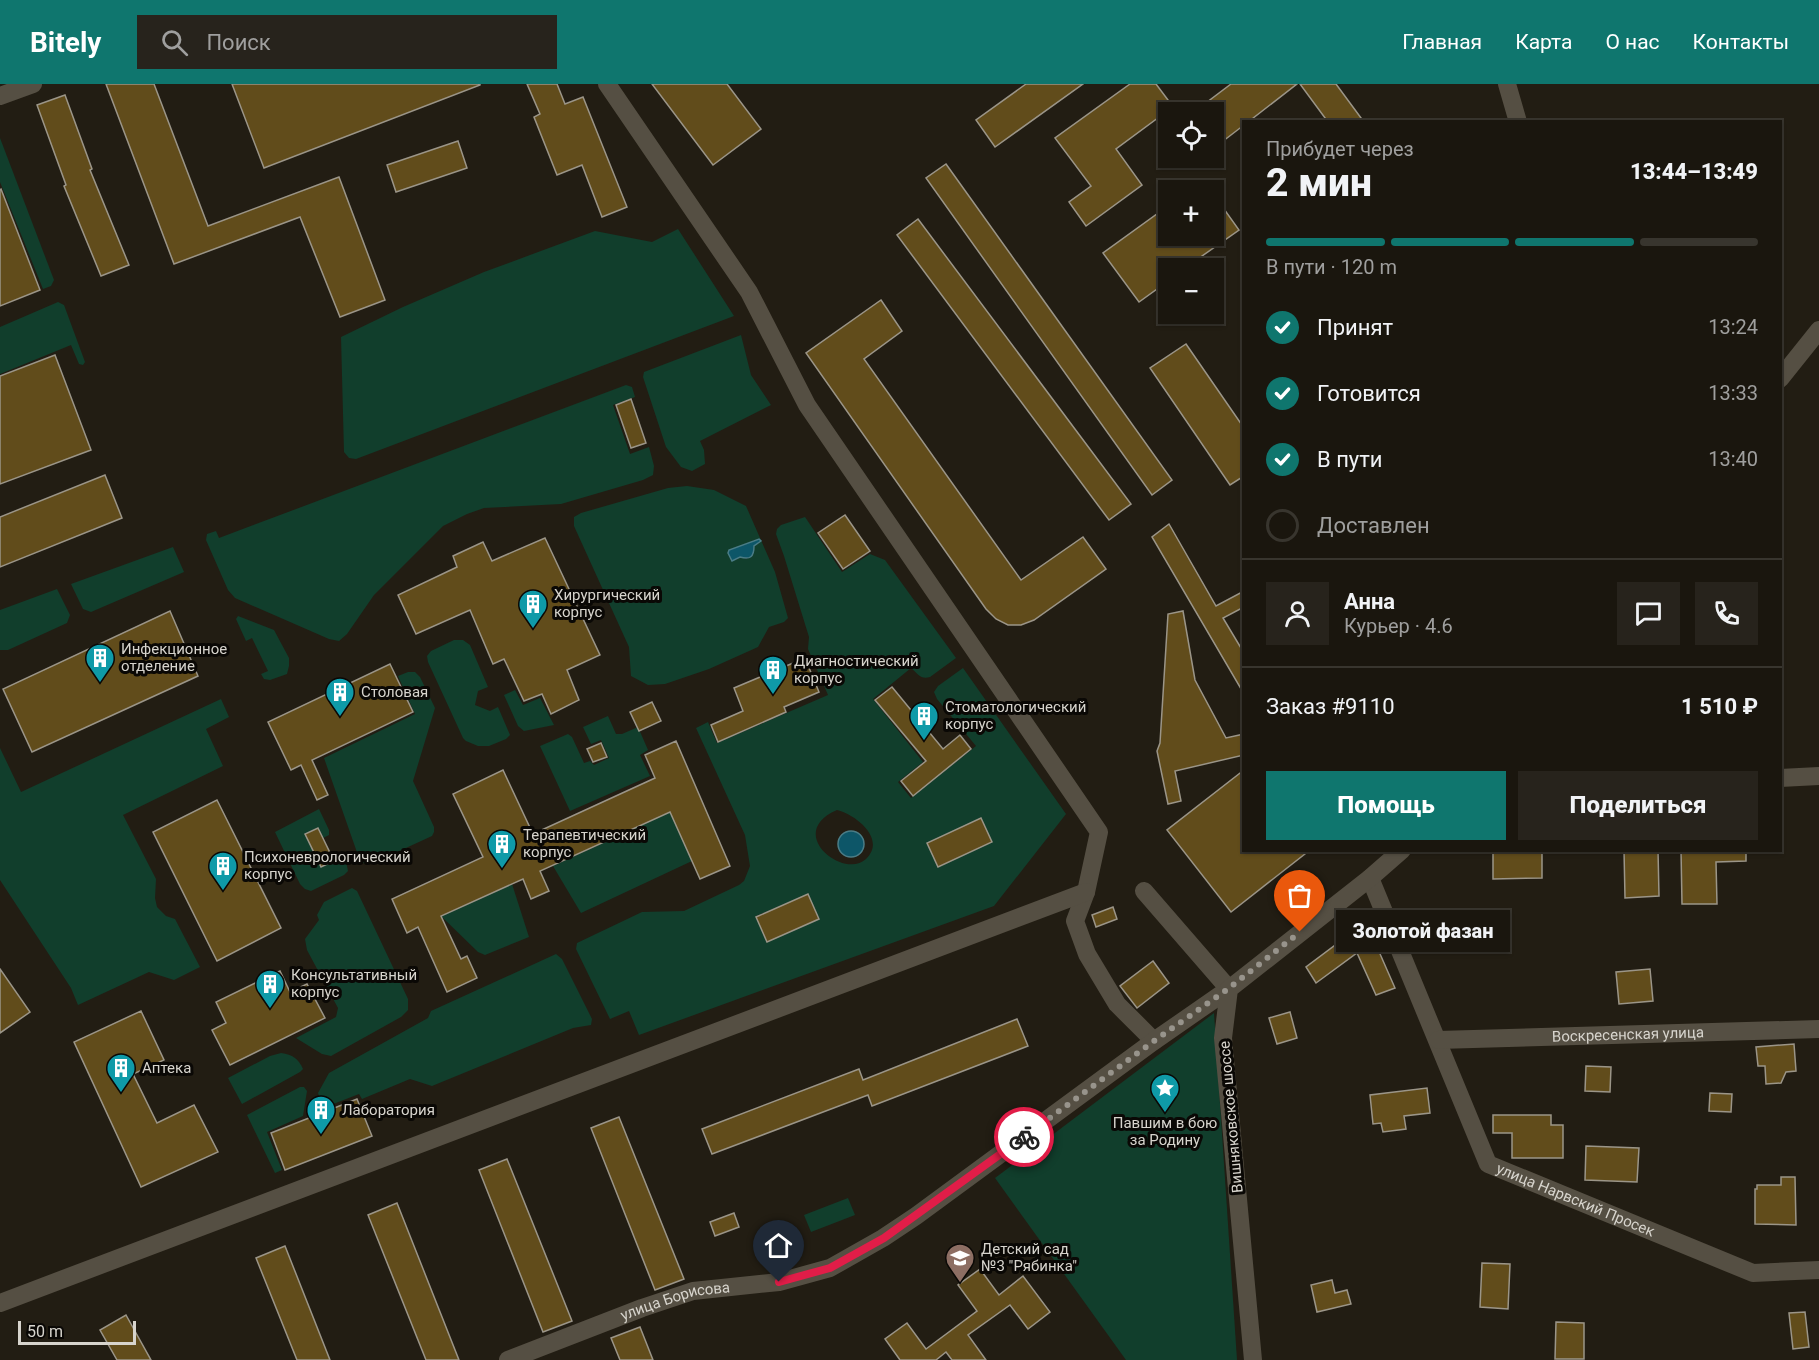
<!DOCTYPE html>
<html lang="ru">
<meta charset="utf-8">
<style>
:root{--surface:#1a160e;--page:#27231c;--text:#f1f3f6;--muted:#9f9f9e;--line:#38352e;--accent:#0f766e}
body{margin:0;font-family:Roboto,sans-serif;background:var(--page);color:var(--text);height:100vh;display:flex;flex-direction:column;font-size:22px;white-space:nowrap}
*{box-sizing:border-box;margin:0}
p{font-size:20px;color:var(--muted)}
.icon{flex:none;width:33px;height:33px;fill:none;stroke:currentColor;stroke-width:2;stroke-linecap:round;stroke-linejoin:round}
.map{position:relative;flex:1;overflow:hidden}
.details{position:absolute;left:1242px;top:36px;width:540px;height:732px;display:flex;flex-direction:column;background:var(--surface);border-radius:0px;box-shadow:0 2px 4px #0004,0 0 0 2px var(--line)}
.details>*{flex:none}
.buttons{position:absolute;left:1158px;top:18px;display:grid;gap:12px}
.buttons a{display:grid;place-items:center;width:66px;height:66px;border-radius:0px;background:var(--surface);box-shadow:0 2px 4px #0004,0 0 0 2px var(--line);font-size:30px}
.scale{position:absolute;left:18px;bottom:15px;width:118px;box-sizing:border-box;padding-left:6px;border:3px solid #d7d4cd;border-top:0;font-size:16px;line-height:21px;white-space:nowrap;color:#d7d4cd;-webkit-text-stroke:4px #0a0805;paint-order:stroke}
.pin{position:absolute;display:grid;place-items:center;width:51px;height:51px;color:#fff;margin:-62px -26px;border-radius:50% 50% 50% 0;rotate:-45deg;box-shadow:0 0 6px #0007}
.pin .icon{rotate:45deg}
.courier{position:absolute;display:grid;place-items:center;width:60px;height:60px;margin:-30px;border:4px solid #e11d48;border-radius:50%;background:#fff;color:#222;box-shadow:0 2px 8px #0007}
.bubble{position:absolute;height:42px;border-radius:0px;background:var(--surface);box-shadow:0 2px 4px #0004,0 0 0 2px var(--line);font-size:20px;font-weight:800;line-height:42px;text-align:center}
.head em{font-style:normal;font-weight:800}
.head div{display:flex;flex-direction:column-reverse}
.head{display:flex;align-items:center;justify-content:space-between;height:102px;padding:0 24px}
h1{font-size:39px;font-weight:800;line-height:45px}
.bar{display:grid;grid-template-columns:repeat(4,1fr);gap:9px 6px;align-content:center;height:72px;padding:0 24px}
.bar i{height:8px;border-radius:4px;background:var(--line)}
.bar .on{background:var(--accent)}
.bar p{grid-column:span 4}
.line{display:flex;align-items:center;gap:15px;padding:0 24px;border-top:2px solid var(--line)}
.line div{flex:1}
.round{display:grid;place-items:center;flex:none;width:63px;height:63px;border-radius:0px;background:var(--page)}
ol{padding:0 24px;list-style:none}
li{display:flex;align-items:center;gap:18px;height:66px}
li p{margin-inline-start:auto}
li .icon{padding:6px;border-radius:50%;background:var(--accent);color:#fff;stroke-width:4}
li:last-child{color:var(--muted)}
li i{width:33px;height:33px;border:3px solid var(--line);border-radius:50%}
.button{display:flex;gap:12px;margin-top:auto;padding:12px 24px}
.button a{flex:1;height:69px;border-radius:0px;background:var(--accent);color:#fff;font-size:24px;font-weight:800;line-height:69px;text-align:center}
.button a+a{background:var(--page);color:var(--text)}
header{display:flex;align-items:center;gap:36px;box-sizing:border-box;height:84px;padding:0 30px;background:var(--accent);color:#fff}
header strong{font-size:28px}
nav{display:flex;gap:33px;margin-inline-start:auto;font-size:21px}
.search{width:420px;height:54px;background:var(--page);display:flex;align-items:center;gap:15px;box-sizing:border-box;padding:0 21px;border-radius:0px;color:var(--muted);font-size:22px}
.map>svg:first-child{display:block}
.green{fill:#113e2c;fill-rule:evenodd}
.water{fill:#0d5668;stroke:#4a7c86;stroke-width:1.5}
.building{fill:#614c1b;stroke:#9b9588;stroke-width:1.5}
.lines{fill:none;stroke-linecap:round;stroke-linejoin:round}
.minor{stroke:#554f43;stroke-width:18}
.tertiary{stroke:#554f43;stroke-width:18}
.done{stroke:#98948c;stroke-width:6;stroke-dasharray:0 10.8}
.route{stroke:#e11d48;stroke-width:8}
.labels{text-anchor:middle;stroke-width:6;stroke-linejoin:round;paint-order:stroke}
.poi-label{font-size:15px;fill:#d7d4cd;stroke:#0a0805;text-anchor:start}
.street-label{font-size:15px;fill:#d7d4cd;stroke:#0a0805}
</style>
<header>
<strong>Bitely</strong>
<div class="search"><svg class="icon" aria-label="search" viewBox="0 0 24 24"><circle cx="10" cy="10" r="6"/><path d="M15 15l6 6"/></svg>Поиск</div>
<nav><a>Главная</a><a>Карта</a><a>О нас</a><a>Контакты</a></nav>
</header>
<div class="map">
<svg width="1819" height="1276" viewBox="0 0 1819 1276">
<rect width="100%" height="100%" fill="#221d13"/>
<g class="green">
<path d="M0,54L54,196L51,202L43,205L0,98Z"/>
<path d="M678,145L734,232L356,375L349,374L344,368L341,253L403,223L484,188L595,147L652,158Z"/>
<path d="M58,218L64,221L85,278L83,281L79,280L71,261L0,290V243Z"/>
<path d="M741,251L751,291L771,321L700,357L704,366L705,380L692,387L681,383L666,363L643,293L644,288Z"/>
<path d="M626,301L632,303L635,313L613,321L630,370L649,363L654,382L653,391L643,396L561,420L484,424L467,430L443,442L374,511L347,550L339,557L329,555L235,514L228,506L206,456L207,450L216,447L219,454Z"/>
<path d="M687,402L714,406L746,422L775,488L788,534L784,538L769,543L758,563L709,585L665,600L648,601L631,592L629,563L574,442V433L581,429L668,404ZM755,456L759,459L754,462V466L747,475L740,473L736,476L729,467Z"/>
<path d="M805,433L842,488L870,470L885,476L956,574L930,593C921,596 918,590 911,584L873,615L923,678L898,698L911,714L976,662L937,615L934,608L938,602L963,584L1066,730L994,822L639,951L629,927L610,935L576,865L577,859L642,828L684,827L739,801L744,797L750,782L745,751L696,644L708,638L717,659L828,611L808,565L809,553L784,472L776,450L777,445L781,441ZM837,726C855,730 887,755 866,775C844,796 784,749 837,726ZM981,734L992,758L938,783L927,759ZM808,810L819,835L767,857L756,832Z"/>
<path d="M173,463L184,488L91,528L83,525L71,500Z"/>
<path d="M57,505L70,531L67,539L8,566H0V526Z"/>
<path d="M238,532L274,546L289,574V582L287,590L270,596L264,595L261,590L268,587L252,554L246,557L236,535Z"/>
<path d="M454,556H463L470,561L488,603L478,607L475,621L490,627L498,623L510,651L506,655L489,662H478L466,657L463,654L428,578L427,572L431,567Z"/>
<path d="M408,588H415L420,593L435,624L413,697L434,743V748L432,752L371,780H365L359,774L324,674L415,630L398,592Z"/>
<path d="M515,606L523,621L540,614L554,641L524,647L518,642L504,611Z"/>
<path d="M221,615L229,633L206,645L223,682L123,731L156,795L155,814L157,823L166,832L175,835L200,883L174,896L149,888L78,921L71,904L0,796V664L21,708Z"/>
<path d="M608,632L616,650H622L638,643L648,666L640,671L650,692L570,727L540,662L568,650L572,653L584,679L590,677L594,681L609,674L601,656L591,660L583,643Z"/>
<path d="M319,725L329,746V751L323,754L334,777H346L348,787L344,791L311,807L305,805L300,800L275,748Z"/>
<path d="M670,728L692,777L581,829L553,782Z"/>
<path d="M512,800L529,853L485,871L478,868L441,832Z"/>
<path d="M352,804L357,807L408,915V926L401,933L331,972L322,970L296,954L336,933L338,924L307,866L305,855L319,836L317,831L324,818Z"/>
<path d="M556,870L562,875L592,935L591,941L573,944L432,1002L410,995L362,1015L359,1010L323,1024L318,1009L329,989L428,934L431,927Z"/>
<path d="M1214,929L1237,1276H1126L995,1094Z"/>
<path d="M281,969C293,971 298,974 303,985L300,988L242,1020L228,994L270,972Z"/>
<path d="M300,1003H304L307,1007L303,1032L267,1048L282,1086L275,1089L247,1031Z"/>
<path d="M848,1114L855,1131L811,1148L804,1131Z"/>
</g>
<g class="water">
<path d="M759,455L761,457L754,462C754,473 750,476 740,473L732,477L728,469L729,466Z"/>
<circle cx="851" cy="760" r="13"/>
</g>
<g class="building">
<path d="M106,0H154L208,142L339,93L385,216L340,233L300,133L174,180Z"/>
<path d="M232,0H480V1L264,84Z"/>
<path d="M527,0H557L565,20L583,13L627,123L602,133L582,81L557,91L534,33L540,30Z"/>
<path d="M652,0H727L761,45L713,81Z"/>
<path d="M1026,0H1083L995,63L976,36Z"/>
<path d="M1130,0H1156L1177,28H1166L1116,65L1142,101L1086,142L1069,118L1091,102L1055,54Z"/>
<path d="M1231,0H1297L1248,38H1244V41L1214,64V28H1194Z"/>
<path d="M1300,0H1336L1364,38H1328Z"/>
<path d="M65,11L92,85L90,86L129,181L101,192L64,102L66,101L37,21Z"/>
<path d="M458,57L467,84L396,108L387,81Z"/>
<path d="M946,80L1172,396L1152,411L926,94Z"/>
<path d="M1,105L40,206L0,222V106Z"/>
<path d="M1214,111L1239,146L1185,184H1168V197L1139,218L1103,169L1168,122V152H1214Z"/>
<path d="M918,135L1131,420L1109,436L897,151Z"/>
<path d="M881,216L902,247L864,275L1021,496L1083,453L1106,485L1034,536L1021,541H1008L996,535L986,525L806,269Z"/>
<path d="M1186,260L1244,344V392L1230,401L1150,284Z"/>
<path d="M55,271L91,366L0,400V292Z"/>
<path d="M631,315L646,359L631,364L616,321Z"/>
<path d="M105,391L122,434L0,483V433Z"/>
<path d="M845,431L870,467L843,485L818,449Z"/>
<path d="M1169,440L1216,522L1244,507V523L1223,534L1244,569V610L1152,453Z"/>
<path d="M545,454L600,571L567,586L579,616L551,630L542,610L524,617L504,575L493,580L470,526L416,550L398,511L457,483L453,472L483,458L492,477Z"/>
<path d="M170,527L198,592L32,668L3,605Z"/>
<path d="M1183,527L1195,596L1226,654L1244,650V671L1175,687L1181,717L1168,720L1157,667L1160,659L1168,530Z"/>
<path d="M805,574L819,608L784,623L786,628L718,658L711,641L743,627L734,604Z"/>
<path d="M390,580L413,628L312,676L328,711L317,716L301,681L291,686L268,638Z"/>
<path d="M892,603L943,665L960,651L971,665L913,712L901,697L926,677L875,616Z"/>
<path d="M652,618L661,637L639,647L630,628Z"/>
<path d="M676,657L730,782L700,795L670,728L540,787L549,807L531,815L523,795L441,832L461,875L467,872L477,894L447,908L418,843L407,849L392,815L483,773L453,710L503,686L533,750L655,694L645,671Z"/>
<path d="M601,659L607,673L593,678L587,665Z"/>
<path d="M1244,686V766H1310L1231,828L1167,746Z"/>
<path d="M217,716L281,844L217,877L153,748Z"/>
<path d="M981,734L992,758L938,783L927,759Z"/>
<path d="M318,744L334,777L321,783L305,750Z"/>
<path d="M1493,766H1542V794L1493,795Z"/>
<path d="M1624,766H1658L1659,812L1625,814Z"/>
<path d="M1681,766H1746V777L1716,778L1717,820H1682Z"/>
<path d="M808,810L819,835L767,858L756,833Z"/>
<path d="M1113,823L1117,835L1096,843L1092,831Z"/>
<path d="M1366,838L1395,904L1376,911L1357,869L1316,899L1306,883Z"/>
<path d="M1153,877L1169,899L1137,924L1120,902Z"/>
<path d="M0,885L30,928L0,949Z"/>
<path d="M1650,885L1653,917L1619,920L1616,888Z"/>
<path d="M280,887L290,908L307,900L325,934L230,981L212,946L226,939L216,918Z"/>
<path d="M141,927L164,976L133,990L157,1039L194,1021L218,1068L141,1103L74,958Z"/>
<path d="M1290,928L1297,954L1277,960L1269,934Z"/>
<path d="M1017,935L1028,962L872,1022L868,1011L712,1070L702,1045L859,985L863,996Z"/>
<path d="M1794,960L1796,987L1786,988L1781,999L1766,1000L1765,982H1758L1756,963Z"/>
<path d="M1586,982L1611,983L1610,1008L1585,1007Z"/>
<path d="M1427,1004L1430,1029L1404,1032L1406,1045L1383,1048L1381,1039L1373,1040L1370,1011Z"/>
<path d="M1710,1009L1732,1010L1731,1028L1709,1027Z"/>
<path d="M357,1015L372,1052L285,1086L271,1049Z"/>
<path d="M1493,1031H1551V1041H1563V1074H1512V1049H1493Z"/>
<path d="M619,1033L684,1195L655,1206L591,1044Z"/>
<path d="M1586,1062L1639,1064L1637,1098L1585,1096Z"/>
<path d="M507,1075L572,1237L543,1248L479,1086Z"/>
<path d="M1781,1093H1795L1796,1141L1755,1140V1105H1757V1101H1781Z"/>
<path d="M397,1119L459,1276H426L368,1131Z"/>
<path d="M734,1129L739,1143L715,1152L710,1138Z"/>
<path d="M777,1161L783,1173L770,1179L764,1167Z"/>
<path d="M285,1162L330,1276H297L256,1174Z"/>
<path d="M1482,1179L1510,1180L1508,1225L1480,1223Z"/>
<path d="M980,1185L999,1211L1023,1192L1050,1228L1028,1245L1010,1221L968,1251L986,1276H952L946,1268L936,1276H900L885,1255L907,1239L926,1265L977,1227L958,1201Z"/>
<path d="M1332,1196L1335,1209L1347,1206L1351,1220L1317,1228L1311,1201Z"/>
<path d="M1805,1228L1809,1263L1793,1265L1789,1229Z"/>
<path d="M126,1231L151,1276H117L100,1246Z"/>
<path d="M1556,1238L1584,1239V1275H1555Z"/>
<path d="M640,1243L653,1276H620L611,1254Z"/>
</g>
<g class="lines">
<g class="minor">
<path d="M607,0L749,208L807,321L1099,748L1086,808L1075,837L1087,870L1117,920L1154,957"/>
<path d="M1507,0L1518,38"/>
<path d="M0,12L33,0"/>
<path d="M1780,694L1819,692"/>
<path id="s1" d="M1370,794L1488,1080L1753,1189L1819,1186"/>
<path id="s2" d="M1438,956L1819,945"/>
<path d="M0,1219L1086,808"/>
<path id="s3" d="M508,1276L642,1224L693,1207L779,1198L830,1184L883,1154L916,1132L1154,957L1229,905L1144,807"/>
</g>
<g class="tertiary">
<path d="M1780,295L1819,246"/>
<path d="M1253,1276L1223,954L1229,905L1370,794L1402,766"/>
</g>
</g>
<g class="lines">
<path class="done" d="M1024,1053L1154,957L1228,905L1300,848"/>
<path class="route" d="M779,1198L830,1184L884,1154L1024,1053"/>
</g>
<defs>
<g id="building-pin" transform="scale(1.5)"><path d="M0 17L-7.5 6A9.5 9.5 0 1 1 7.5 6Z" fill="#0f9aa8" stroke="#0a0805"/><path d="M-4-6H4V6H1V3H-1V6H-4ZM-2.5-4.3h1.7v1.8h-1.7ZM.8-4.3h1.7v1.8H.8ZM-2.5-1h1.7V.8h-1.7ZM.8-1h1.7V.8H.8Z" fill="#fff"/></g>
<g id="sight-pin" transform="scale(1.5)"><path d="M0 17L-7.5 6A9.5 9.5 0 1 1 7.5 6Z" fill="#0f9aa8" stroke="#0a0805"/><path d="M0-6L1.8-2.2L6-1.7L2.9 1.2L3.7 5.4L0 3.3L-3.7 5.4L-2.9 1.2L-6-1.7L-1.8-2.2Z" fill="#fff"/></g>
<g id="school-pin" transform="scale(1.5)"><path d="M0 17L-7.5 6A9.5 9.5 0 1 1 7.5 6Z" fill="#8d6e63" stroke="#0a0805"/><path d="M0-5L7-2L0 1L-7-2ZM-4 1L0 2.5L4 1V4Q0 6-4 4Z" fill="#fff"/></g>
</defs>
<g fill-rule="evenodd">
<use href="#building-pin" x="533" y="520"/>
<use href="#building-pin" x="100" y="574"/>
<use href="#building-pin" x="773" y="586"/>
<use href="#building-pin" x="340" y="608"/>
<use href="#building-pin" x="924" y="632"/>
<use href="#building-pin" x="502" y="760"/>
<use href="#building-pin" x="223" y="782"/>
<use href="#building-pin" x="270" y="900"/>
<use href="#building-pin" x="121" y="984"/>
<use href="#sight-pin" x="1165" y="1004"/>
<use href="#building-pin" x="321" y="1026"/>
<use href="#school-pin" x="960" y="1174"/>
</g>
<g class="labels">
<g class="poi-label">
<text x="554" y="516">Хирургический<tspan x="554" dy="17">корпус</tspan></text>
<text x="121" y="570">Инфекционное<tspan x="121" dy="17">отделение</tspan></text>
<text x="794" y="582">Диагностический<tspan x="794" dy="17">корпус</tspan></text>
<text x="361" y="613">Столовая</text>
<text x="945" y="628">Стоматологический<tspan x="945" dy="17">корпус</tspan></text>
<text x="523" y="756">Терапевтический<tspan x="523" dy="17">корпус</tspan></text>
<text x="244" y="778">Психоневрологический<tspan x="244" dy="17">корпус</tspan></text>
<text x="291" y="896">Консультативный<tspan x="291" dy="17">корпус</tspan></text>
<text x="142" y="989">Аптека</text>
<text x="342" y="1031">Лаборатория</text>
<text x="1165" y="1044" text-anchor="middle">Павшим в бою<tspan x="1165" dy="17">за Родину</tspan></text>
<text x="981" y="1170">Детский сад<tspan x="981" dy="17">№3 "Рябинка"</tspan></text>
</g>
<g class="street-label">
<text dy="5" stroke="none"><textPath href="#s2" startOffset="190">Воскресенская улица</textPath></text>
<text transform="translate(1231 1033) rotate(-95)" y="5">Вишняковское шоссе</text>
<text dy="5" stroke="none"><textPath href="#s1" startOffset="404">улица Нарвский Просек</textPath></text>
<text dy="5" stroke="none"><textPath href="#s3" startOffset="178">улица Борисова</textPath></text>
</g>
</g>
</svg>
<div class="buttons">
<a><svg class="icon" aria-label="locate" viewBox="0 0 24 24"><circle cx="12" cy="12" r="6"/><path d="M12 2v4M12 18v4M2 12h4M18 12h4"/></svg></a>
<a>+</a>
<a>−</a>
</div>
<div class="scale">50 m</div>
<div class="pin" style="left:1300px;top:848px;background:#ea580c"><svg class="icon" aria-label="bag" viewBox="0 0 24 24"><path d="M5 8h14l-1 12H6zM9 8a3 3 0 0 1 6 0"/></svg></div>
<div class="pin" style="left:779px;top:1198px;background:#1f2937"><svg class="icon" aria-label="home" viewBox="0 0 24 24"><path d="M3 11l9-7 9 7M6 9v11h12V9"/></svg></div>
<div class="courier" style="left:1024px;top:1053px"><svg class="icon" aria-label="bike" viewBox="0 0 24 24"><circle cx="6" cy="16" r="4"/><circle cx="18" cy="16" r="4"/><path d="M6 16l4-8h5l3 8M10 8l3 8H6M13 5h3"/></svg></div>
<div class="bubble" style="left:1336px;top:826px;width:174px">Золотой фазан</div>
<section class="details">
<div class="head"><div><h1>2 мин</h1><p>Прибудет через</p></div><em>13:44–13:49</em></div>
<div class="bar"><i class="on"></i><i class="on"></i><i class="on"></i><i></i><p>В пути · 120 m</p></div>
<ol>
<li><svg class="icon" aria-label="check" viewBox="0 0 24 24"><path d="M5 12l5 5 9-10"/></svg>Принят<p>13:24</p></li>
<li><svg class="icon" aria-label="check" viewBox="0 0 24 24"><path d="M5 12l5 5 9-10"/></svg>Готовится<p>13:33</p></li>
<li><svg class="icon" aria-label="check" viewBox="0 0 24 24"><path d="M5 12l5 5 9-10"/></svg>В пути<p>13:40</p></li>
<li><i></i>Доставлен</li>
</ol>
<div class="line" style="height:108px"><a class="round"><svg class="icon" aria-label="person" viewBox="0 0 24 24"><circle cx="12" cy="8" r="4"/><path d="M4 21q1-7 8-7t8 7"/></svg></a><div><b>Анна</b><p>Курьер · 4.6</p></div><a class="round"><svg class="icon" aria-label="chat" viewBox="0 0 24 24"><path d="M4 5h16v11H9l-5 4z"/></svg></a><a class="round"><svg class="icon" aria-label="phone" viewBox="0 0 24 24"><path d="M5 4h4l2 5-3 2q2 4 5 5l2-3 5 2v4C11 20 4 13 5 4z"/></svg></a></div>
<div class="line" style="height:78px"><div>Заказ #9110</div><b>1 510 ₽</b></div>
<div class="button"><a>Помощь</a><a>Поделиться</a></div>
</section>
</div>
